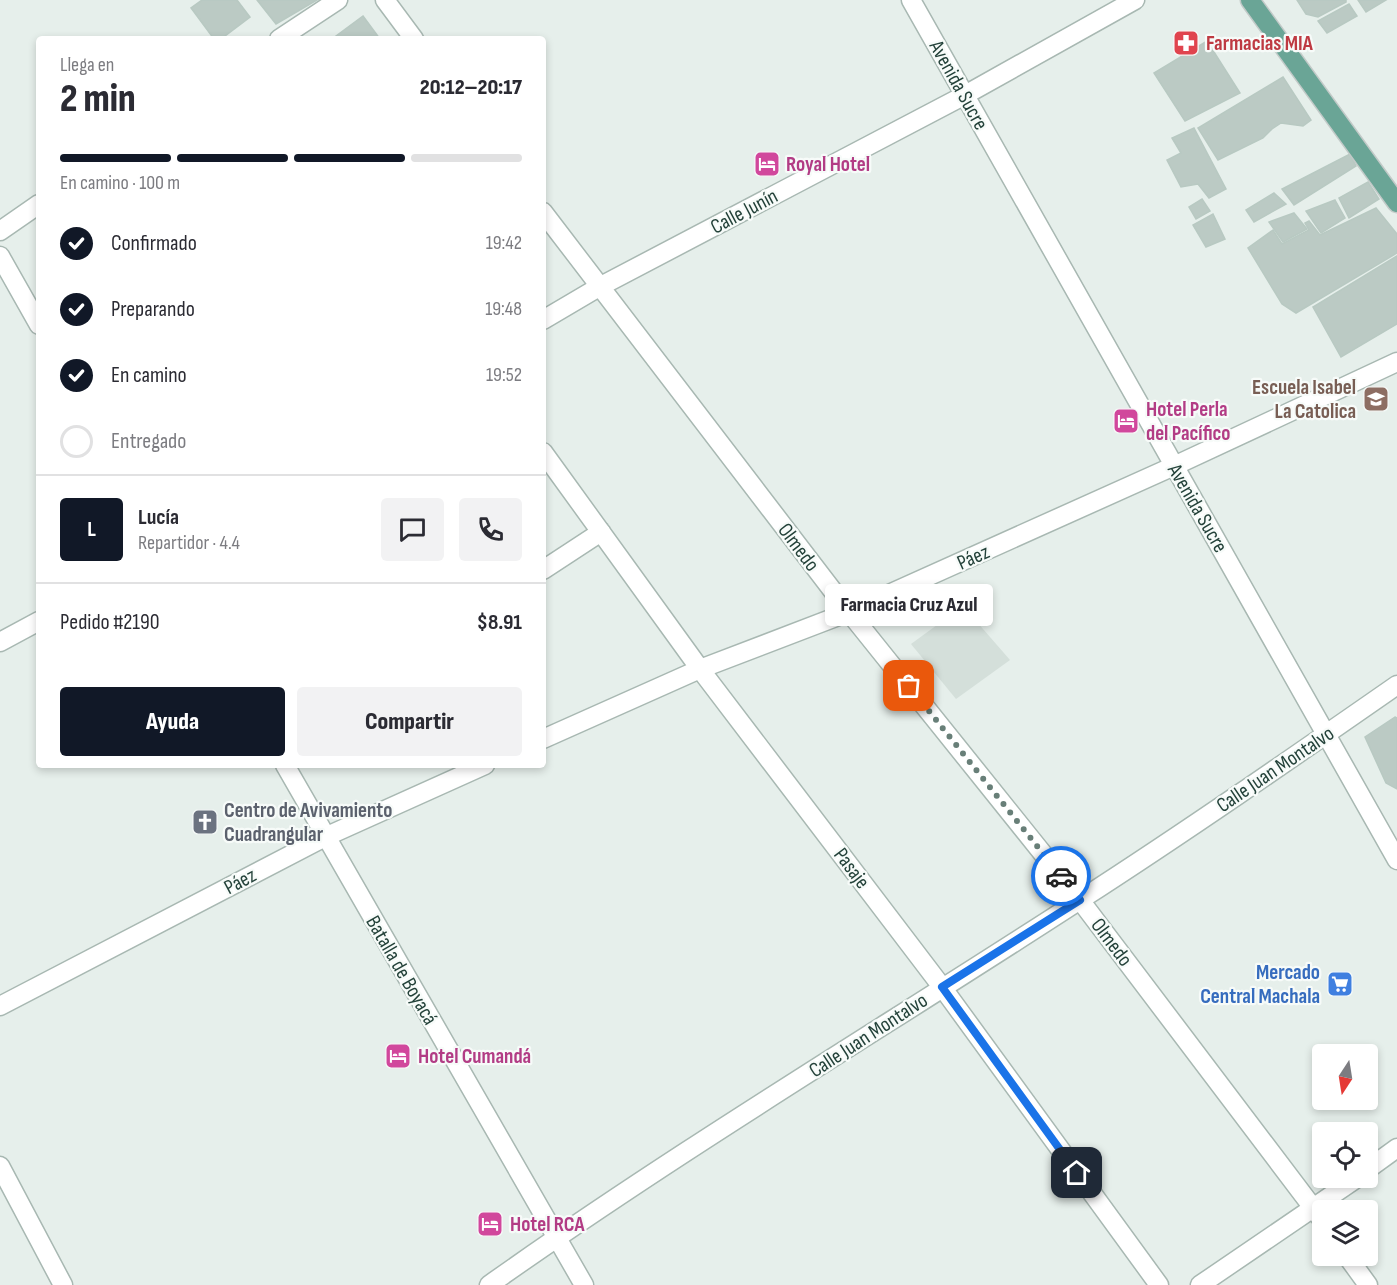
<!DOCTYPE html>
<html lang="es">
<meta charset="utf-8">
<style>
:root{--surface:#fff;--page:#f2f2f3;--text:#2b2b33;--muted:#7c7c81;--line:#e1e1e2;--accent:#111827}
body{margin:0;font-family:"Sofia Sans Condensed",sans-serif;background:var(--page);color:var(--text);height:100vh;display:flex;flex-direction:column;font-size:22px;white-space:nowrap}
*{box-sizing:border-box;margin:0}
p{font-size:20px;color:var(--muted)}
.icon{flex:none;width:33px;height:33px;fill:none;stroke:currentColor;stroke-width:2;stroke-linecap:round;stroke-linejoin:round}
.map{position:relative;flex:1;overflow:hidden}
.side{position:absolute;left:36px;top:36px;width:510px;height:732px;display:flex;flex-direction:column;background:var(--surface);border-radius:6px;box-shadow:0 3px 9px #0003}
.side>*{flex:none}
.needle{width:39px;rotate:192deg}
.buttons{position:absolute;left:1312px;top:1044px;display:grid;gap:12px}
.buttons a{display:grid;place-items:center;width:66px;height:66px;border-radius:6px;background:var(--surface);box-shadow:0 3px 9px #0003;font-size:30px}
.pin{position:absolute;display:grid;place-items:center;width:51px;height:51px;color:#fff;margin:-26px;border-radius:12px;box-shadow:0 3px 9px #0006}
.courier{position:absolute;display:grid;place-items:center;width:60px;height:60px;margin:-30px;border:4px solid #1a73e8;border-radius:50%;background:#fff;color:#222;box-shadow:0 2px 8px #0007}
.bubble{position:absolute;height:42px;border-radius:6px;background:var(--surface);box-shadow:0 3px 9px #0003;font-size:20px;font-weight:800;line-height:42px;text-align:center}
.head em{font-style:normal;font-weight:800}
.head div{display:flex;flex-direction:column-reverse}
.head{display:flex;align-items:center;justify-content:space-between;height:102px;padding:0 24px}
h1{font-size:39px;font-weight:800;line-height:45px}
.bar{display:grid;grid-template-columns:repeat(4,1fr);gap:9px 6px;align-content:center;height:72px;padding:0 24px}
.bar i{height:8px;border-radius:4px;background:var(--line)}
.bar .selected{background:var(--accent)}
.bar p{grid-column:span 4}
.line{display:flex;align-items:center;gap:15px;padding:0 24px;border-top:2px solid var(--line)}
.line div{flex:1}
.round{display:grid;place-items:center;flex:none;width:63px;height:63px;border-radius:6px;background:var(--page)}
ol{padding:0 24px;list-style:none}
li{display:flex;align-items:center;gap:18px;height:66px}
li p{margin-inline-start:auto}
li .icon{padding:6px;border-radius:50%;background:var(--accent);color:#fff;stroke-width:4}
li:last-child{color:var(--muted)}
li i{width:33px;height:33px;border:3px solid var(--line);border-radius:50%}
.primary-button{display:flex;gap:12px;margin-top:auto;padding:12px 24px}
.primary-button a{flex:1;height:69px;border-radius:6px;background:var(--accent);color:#fff;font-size:24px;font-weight:800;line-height:69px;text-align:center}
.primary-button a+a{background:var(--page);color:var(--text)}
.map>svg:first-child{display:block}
.built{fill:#d4dfda}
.building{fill:#bbcac4;stroke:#b8c9c2;stroke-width:1.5}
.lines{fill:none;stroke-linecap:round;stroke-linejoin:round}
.minor-casing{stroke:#a8b8b2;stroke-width:21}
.major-casing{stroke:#c2cac8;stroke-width:21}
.minor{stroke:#fff;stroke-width:18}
.major{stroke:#6aa596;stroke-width:18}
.done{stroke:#687f78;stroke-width:6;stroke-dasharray:0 10.8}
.route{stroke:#1a73e8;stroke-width:8}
.labels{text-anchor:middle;stroke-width:4.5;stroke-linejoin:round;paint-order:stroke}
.health-label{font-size:21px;font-weight:bold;fill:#be3a42;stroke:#f7fbf9;text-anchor:start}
.street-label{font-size:21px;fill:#24423a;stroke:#f7fbf9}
.hotel-label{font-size:21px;font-weight:bold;fill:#b23c85;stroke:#f7fbf9;text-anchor:start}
.education-label{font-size:21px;font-weight:bold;fill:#785e54;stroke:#f7fbf9;text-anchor:end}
.worship-label{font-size:21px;font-weight:bold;fill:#5b616d;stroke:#f7fbf9;text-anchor:start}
.shop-label{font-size:21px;font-weight:bold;fill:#366cbe;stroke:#f7fbf9;text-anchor:end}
</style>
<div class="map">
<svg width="1397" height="1285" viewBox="0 0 1397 1285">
<rect width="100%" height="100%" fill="#e6efeb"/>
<path class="built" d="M963,606L1010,660L956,699L911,644Z"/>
<g class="building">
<path d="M202,0H237L250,17L221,39H214L191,8Z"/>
<path d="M257,0H317L276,24Z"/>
<path d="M1297,0H1346V2L1318,17L1306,14Z"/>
<path d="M1358,0H1386L1366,12Z"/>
<path d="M1349,4L1357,16L1327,33L1318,21Z"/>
<path d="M363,16L380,39H332Z"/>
<path d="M1207,41L1240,93L1185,121L1154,73Z"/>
<path d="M1283,77L1311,120L1303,126L1281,123L1272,129L1263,138L1218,160L1198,128Z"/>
<path d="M1194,128L1226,189L1209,198L1198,184L1181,187L1167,160L1181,153L1172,138Z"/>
<path d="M1350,154L1356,166L1294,205L1282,189Z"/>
<path d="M1368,182L1379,199L1349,218L1339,198Z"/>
<path d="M1274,193L1286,204L1254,222L1246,210Z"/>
<path d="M1202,199L1210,211L1196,219L1189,207Z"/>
<path d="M1335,200L1345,218L1321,233L1306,211Z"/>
<path d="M1376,208L1397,234V253L1296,313L1282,304L1248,248L1273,230L1282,244L1309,230L1305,223L1309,221L1320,235Z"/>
<path d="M1294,213L1307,229L1283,242L1269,222Z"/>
<path d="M1213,214L1225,239L1206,247L1193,225Z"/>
<path d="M1397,256V324L1341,357L1313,307Z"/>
<path d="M1395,717L1397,718V789L1386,783L1365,737Z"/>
</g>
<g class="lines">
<g class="minor-casing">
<g id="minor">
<path d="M385,0L414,39"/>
<path d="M911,0L1397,860"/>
<path d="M279,39L338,0"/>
<path d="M543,212L849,612L1080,900L1323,1221"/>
<path d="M0,231L39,204"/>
<path d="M0,256L39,325"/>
<path d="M543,320L599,287L965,95L1135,0"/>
<path d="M543,452L700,669L942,987L1159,1285"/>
<path d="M543,570L601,532"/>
<path d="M0,642L39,621"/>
<path d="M543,739L700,669L849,612L1174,466L1397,362"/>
<path d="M285,765L584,1285"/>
<path d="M0,1006L325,837L485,765"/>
<path d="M0,1166L63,1285"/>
<path d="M1368,1169L1397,1148"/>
<path d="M1347,1256L1368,1285"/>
<path d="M489,1285C681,1149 883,1028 1080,900C1187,831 1292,758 1397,685"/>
<path d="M1200,1285L1357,1178"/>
</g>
</g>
<g class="major-casing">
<path id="major" d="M1250,0L1397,203"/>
</g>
<use href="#minor" class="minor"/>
<use href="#major" class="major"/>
</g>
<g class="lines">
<path class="done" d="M909,686L1061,876"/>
<path class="route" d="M1061,876L1080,900L942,987L1077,1173"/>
</g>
<defs>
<g id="pharmacy-square" transform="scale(1.35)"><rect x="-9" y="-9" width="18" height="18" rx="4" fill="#e0444e" stroke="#f7fbf9"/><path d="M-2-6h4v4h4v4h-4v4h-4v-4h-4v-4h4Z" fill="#fff"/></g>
<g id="hotel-square" transform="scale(1.35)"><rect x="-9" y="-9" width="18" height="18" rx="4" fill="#d1479c" stroke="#f7fbf9"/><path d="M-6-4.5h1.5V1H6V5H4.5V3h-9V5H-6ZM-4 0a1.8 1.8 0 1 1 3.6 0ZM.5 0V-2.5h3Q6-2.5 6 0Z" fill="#fff"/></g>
<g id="school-square" transform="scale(1.35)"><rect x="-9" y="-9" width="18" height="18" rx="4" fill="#8d6e63" stroke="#f7fbf9"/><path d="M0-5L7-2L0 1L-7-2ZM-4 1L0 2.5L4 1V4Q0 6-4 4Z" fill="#fff"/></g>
<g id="church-square" transform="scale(1.35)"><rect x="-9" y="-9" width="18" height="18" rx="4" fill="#6b7280" stroke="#f7fbf9"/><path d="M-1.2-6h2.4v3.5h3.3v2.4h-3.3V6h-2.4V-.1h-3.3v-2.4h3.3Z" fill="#fff"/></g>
<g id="supermarket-square" transform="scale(1.35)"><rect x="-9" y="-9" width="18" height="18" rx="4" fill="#3f7fe0" stroke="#f7fbf9"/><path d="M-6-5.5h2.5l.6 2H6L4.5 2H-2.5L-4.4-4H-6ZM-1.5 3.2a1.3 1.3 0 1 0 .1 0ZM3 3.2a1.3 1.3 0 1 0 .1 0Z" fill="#fff"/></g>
</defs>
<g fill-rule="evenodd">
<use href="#pharmacy-square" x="1186" y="43"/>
<use href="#hotel-square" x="767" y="164"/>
<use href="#school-square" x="1376" y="399"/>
<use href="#hotel-square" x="1126" y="421"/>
<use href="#church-square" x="205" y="822"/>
<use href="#supermarket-square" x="1340" y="984"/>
<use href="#hotel-square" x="398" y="1056"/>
<use href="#hotel-square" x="490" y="1224"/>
</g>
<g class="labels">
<g class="health-label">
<text x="1206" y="50">Farmacias MIA</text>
</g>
<g class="street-label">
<text transform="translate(959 85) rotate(61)" y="7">Avenida Sucre</text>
<text transform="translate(744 211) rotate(-28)" y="7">Calle Junín</text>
<text transform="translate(1198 508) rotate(60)" y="7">Avenida Sucre</text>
<text transform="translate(799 547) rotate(53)" y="7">Olmedo</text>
<text transform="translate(973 557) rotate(-24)" y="7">Páez</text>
<text transform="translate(1275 769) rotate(-34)" y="7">Calle Juan Montalvo</text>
<text transform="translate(852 868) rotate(53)" y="7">Pasaje</text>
<text transform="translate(240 881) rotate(-28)" y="7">Páez</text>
<text transform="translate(1112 942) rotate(53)" y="7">Olmedo</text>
<text transform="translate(402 970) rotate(60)" y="7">Batalla de Boyacá</text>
<text transform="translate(868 1035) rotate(-33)" y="7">Calle Juan Montalvo</text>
</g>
<g class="hotel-label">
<text x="786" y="171">Royal Hotel</text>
<text x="1146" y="416">Hotel Perla<tspan x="1146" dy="24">del Pacífico</tspan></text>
<text x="418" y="1063">Hotel Cumandá</text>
<text x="510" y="1231">Hotel RCA</text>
</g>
<g class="education-label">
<text x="1356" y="394">Escuela Isabel<tspan x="1356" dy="24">La Catolica</tspan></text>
</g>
<g class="worship-label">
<text x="224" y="817">Centro de Avivamiento<tspan x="224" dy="24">Cuadrangular</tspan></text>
</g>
<g class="shop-label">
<text x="1320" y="979">Mercado<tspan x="1320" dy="24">Central Machala</tspan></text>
</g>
</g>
</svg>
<div class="buttons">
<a><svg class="needle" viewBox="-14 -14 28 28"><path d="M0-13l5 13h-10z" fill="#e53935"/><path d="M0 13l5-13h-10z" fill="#7c7c81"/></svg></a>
<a><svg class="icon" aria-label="locate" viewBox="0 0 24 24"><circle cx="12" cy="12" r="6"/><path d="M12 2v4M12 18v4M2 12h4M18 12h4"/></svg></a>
<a><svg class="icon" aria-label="layers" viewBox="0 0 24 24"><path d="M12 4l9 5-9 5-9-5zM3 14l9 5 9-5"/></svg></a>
</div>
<div class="pin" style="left:909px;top:686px;background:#ea580c"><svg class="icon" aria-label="bag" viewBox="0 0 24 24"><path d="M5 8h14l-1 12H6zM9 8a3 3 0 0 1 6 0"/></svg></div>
<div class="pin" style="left:1077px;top:1173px;background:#1f2937"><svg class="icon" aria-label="home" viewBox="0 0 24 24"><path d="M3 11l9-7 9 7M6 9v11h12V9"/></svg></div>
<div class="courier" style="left:1061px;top:876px"><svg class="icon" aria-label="car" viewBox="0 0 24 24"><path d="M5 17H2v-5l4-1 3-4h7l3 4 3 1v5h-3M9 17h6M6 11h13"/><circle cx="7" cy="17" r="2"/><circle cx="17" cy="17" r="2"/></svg></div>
<div class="bubble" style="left:825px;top:584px;width:168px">Farmacia Cruz Azul</div>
<section class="side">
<div class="head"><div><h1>2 min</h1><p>Llega en</p></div><em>20:12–20:17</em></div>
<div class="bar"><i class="selected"></i><i class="selected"></i><i class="selected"></i><i></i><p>En camino · 100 m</p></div>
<ol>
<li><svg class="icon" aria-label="check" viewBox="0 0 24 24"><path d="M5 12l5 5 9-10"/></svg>Confirmado<p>19:42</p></li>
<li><svg class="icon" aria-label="check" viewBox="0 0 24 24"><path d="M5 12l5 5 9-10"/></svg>Preparando<p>19:48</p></li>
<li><svg class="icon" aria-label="check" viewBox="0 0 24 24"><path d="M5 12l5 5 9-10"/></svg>En camino<p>19:52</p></li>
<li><i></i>Entregado</li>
</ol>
<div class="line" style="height:108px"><b class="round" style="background:var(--accent);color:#fff">L</b><div><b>Lucía</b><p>Repartidor · 4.4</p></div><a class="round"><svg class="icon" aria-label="chat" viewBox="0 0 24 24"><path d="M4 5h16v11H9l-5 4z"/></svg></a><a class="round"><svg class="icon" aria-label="phone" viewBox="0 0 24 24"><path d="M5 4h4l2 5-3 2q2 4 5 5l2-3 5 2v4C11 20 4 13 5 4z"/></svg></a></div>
<div class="line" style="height:78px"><div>Pedido #2190</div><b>$8.91</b></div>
<div class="primary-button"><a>Ayuda</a><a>Compartir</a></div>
</section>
</div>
